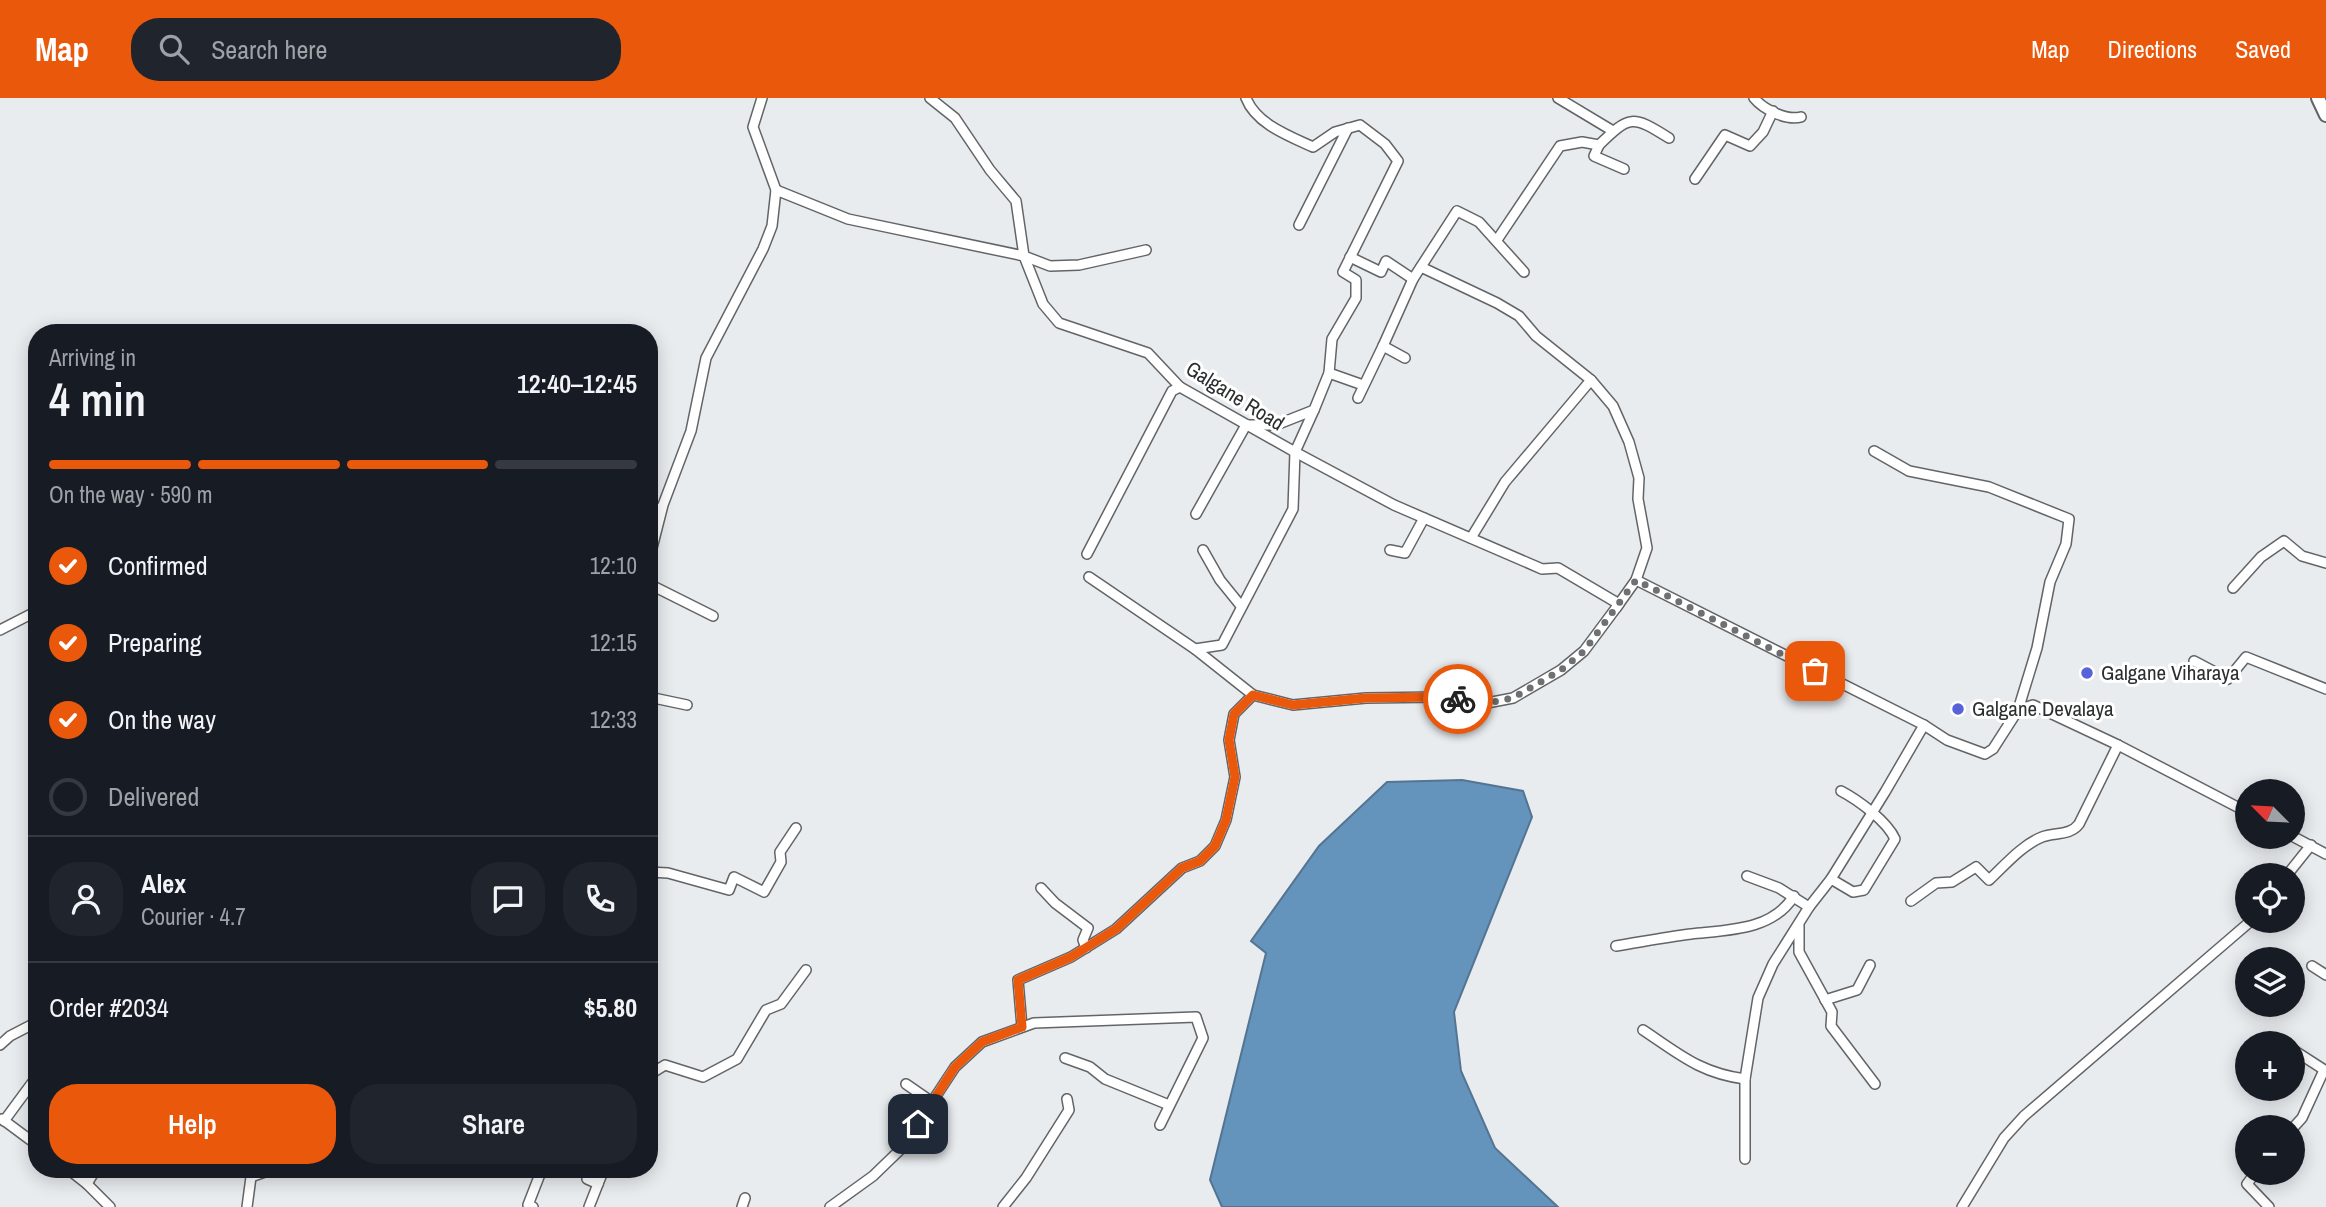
<!DOCTYPE html>
<meta charset="utf-8">
<style>
:root{--surface:#171b24;--page:#20242c;--text:#f1f3f6;--muted:#9ea1a6;--line:#363941;--accent:#ea580c}
body{margin:0;font-family:"Archivo Narrow",sans-serif;background:var(--page);color:var(--text);height:100vh;display:flex;flex-direction:column;font-size:26px;white-space:nowrap}
*{box-sizing:border-box;margin:0}
p{font-size:23px;color:var(--muted)}
.icon{flex:none;width:38px;height:38px;fill:none;stroke:currentColor;stroke-width:2;stroke-linecap:round;stroke-linejoin:round}
.map{position:relative;flex:1;overflow:hidden}
.panel{position:absolute;left:28px;top:226px;width:630px;height:854px;display:flex;flex-direction:column;background:var(--surface);border-radius:28px;box-shadow:0 4px 18px #0003}
.panel>*{flex:none}
.needle{width:46px;rotate:294deg}
.controls{position:absolute;left:2235px;top:681px;display:grid;gap:14px}
.controls a{display:grid;place-items:center;width:70px;height:70px;border-radius:50%;background:var(--surface);box-shadow:0 4px 18px #0003;font-size:35px}
.pin{position:absolute;display:grid;place-items:center;width:60px;height:60px;color:#fff;margin:-30px;border-radius:14px;box-shadow:0 4px 10px #0006}
.courier{position:absolute;display:grid;place-items:center;width:70px;height:70px;margin:-35px;border:5px solid #ea580c;border-radius:50%;background:#fff;color:#222;box-shadow:0 2px 9px #0007}
.overview em{font-style:normal;font-weight:600}
.overview div{display:flex;flex-direction:column-reverse}
.overview{display:flex;align-items:center;justify-content:space-between;height:119px;padding:0 21px}
h1{font-size:46px;font-weight:600;line-height:52px}
.bar{display:grid;grid-template-columns:repeat(4,1fr);gap:10px 7px;align-content:center;height:84px;padding:0 21px}
.bar i{height:9px;border-radius:5px;background:var(--line)}
.bar .current{background:var(--accent)}
.bar p{grid-column:span 4}
.line{display:flex;align-items:center;gap:18px;padding:0 21px;border-top:2px solid var(--line)}
.line div{flex:1}
.round{display:grid;place-items:center;flex:none;width:74px;height:74px;border-radius:28px;background:var(--page)}
ol{padding:0 21px;list-style:none}
li{display:flex;align-items:center;gap:21px;height:77px}
li p{margin-inline-start:auto}
li .icon{padding:7px;border-radius:50%;background:var(--accent);color:#fff;stroke-width:4}
li:last-child{color:var(--muted)}
li i{width:38px;height:38px;border:4px solid var(--line);border-radius:50%}
.cta{display:flex;gap:14px;margin-top:auto;padding:14px 21px}
.cta a{flex:1;height:80px;border-radius:28px;background:var(--accent);color:#fff;font-size:28px;font-weight:600;line-height:80px;text-align:center}
.cta a+a{background:var(--page);color:var(--text)}
header{display:flex;align-items:center;gap:42px;box-sizing:border-box;height:98px;padding:0 35px;background:var(--accent);color:#fff}
header strong{font-size:33px}
nav{display:flex;gap:38px;margin-inline-start:auto;font-size:24px}
.search{width:490px;height:63px;background:var(--page);display:flex;align-items:center;gap:18px;box-sizing:border-box;padding:0 24px;border-radius:28px;color:var(--muted);font-size:26px}
.map>svg:first-child{display:block}
.water{fill:#6493bc;stroke:#547592;stroke-width:2}
.lines{fill:none;stroke-linecap:round;stroke-linejoin:round}
.street-casing{stroke:#626568;stroke-width:12}
.secondary-casing{stroke:#626568;stroke-width:16}
.street{stroke:#fff;stroke-width:9}
.secondary{stroke:#fff;stroke-width:12}
.done{stroke:#6f7072;stroke-width:7;stroke-dasharray:0 12.6}
.route{stroke:#ea580c;stroke-width:9}
.poi-dot{fill:#5862d9;stroke:#fff;stroke-width:2.5}
.labels{text-anchor:middle;stroke-width:6;stroke-linejoin:round;paint-order:stroke}
.street-label{font-size:21px;fill:#2d2e2f;stroke:#fff}
.poi-label{font-size:21px;fill:#2d2e2f;stroke:#fff;text-anchor:start}
</style>
<header>
<strong>Map</strong>
<div class="search"><svg class="icon" aria-label="search" viewBox="0 0 24 24"><circle cx="10" cy="10" r="6"/><path d="M15 15l6 6"/></svg>Search here</div>
<nav><a>Map</a><a>Directions</a><a>Saved</a></nav>
</header>
<div class="map">
<svg width="2326" height="1109" viewBox="0 0 2326 1109">
<rect width="100%" height="100%" fill="#e9ecef"/>
<path class="water" d="M1462,682L1523,693L1532,719L1454,914L1461,973L1495,1050L1558,1109H1222L1210,1082L1266,855L1251,843L1319,748L1387,684Z"/>
<g class="lines">
<g class="street-casing">
<g id="street">
<path d="M930,0L955,20L990,72L1016,103L1024,158L1050,168L1079,167L1146,152"/>
<path d="M1558,0L1613,33"/>
<path d="M1754,0C1763,11 1786,23 1801,19"/>
<path d="M1599,47L1594,58L1624,71"/>
<path d="M1695,81L1725,37L1750,48L1763,34L1773,13"/>
<path d="M776,92L848,121L1024,158L1043,206L1059,225L1148,255L1180,289L1295,354L1394,407L1542,471L1558,470L1619,506L1584,553L1561,572L1513,600L1487,605L1440,599L1366,600L1293,607L1253,597L1234,616L1229,642L1235,679L1226,722L1215,748L1200,763L1182,770L1116,831L1071,859L1018,882L1022,929"/>
<path d="M1299,127L1348,30"/>
<path d="M1497,142L1560,48L1582,44L1599,47C1630,17 1632,17 1669,40"/>
<path d="M1350,159L1381,174L1386,163L1413,181L1457,113L1479,124L1524,174"/>
<path d="M1421,169L1497,205L1519,218L1536,238L1591,282L1613,308L1629,344L1639,380L1638,401L1647,450L1636,482L1616,510"/>
<path d="M1405,260L1383,248L1413,181"/>
<path d="M1329,275L1363,287"/>
<path d="M1358,300L1383,248"/>
<path d="M1874,353L1909,373L1989,389L2069,421L2066,446L2050,484L2037,550L2018,612"/>
<path d="M1196,416L1246,327H1276L1314,312L1329,275L1332,241L1356,200V182L1343,174L1398,63L1385,46L1360,27L1335,34L1313,49C1289,38 1256,26 1246,0"/>
<path d="M649,417L653,418L662,409"/>
<path d="M1471,440L1505,384L1591,282"/>
<path d="M1203,452L1220,482L1241,508"/>
<path d="M1390,452L1405,455L1424,420"/>
<path d="M1087,456L1172,293L1180,289"/>
<path d="M649,462L663,407L691,333L706,260L763,151L772,128L776,92L753,29L762,0"/>
<path d="M1089,479L1195,551L1222,547L1293,411L1295,354L1314,312"/>
<path d="M1636,482L1924,627L1947,642L1985,656L1993,651L2018,612L2033,607L2118,647L2247,714"/>
<path d="M649,486L713,518"/>
<path d="M2233,490L2261,459L2284,443L2302,458L2326,465"/>
<path d="M0,532L37,513"/>
<path d="M1195,551L1253,597"/>
<path d="M2194,563L2228,581L2246,559L2326,591"/>
<path d="M649,599L687,607"/>
<path d="M2292,738L2326,756"/>
<path d="M649,774L668,775L729,792L734,779L764,794L781,764L780,754L796,730"/>
<path d="M2287,777L2311,747"/>
<path d="M1747,778L1779,790L1809,809"/>
<path d="M1831,781L1853,794L1864,792L1895,741C1887,723 1858,702 1841,693"/>
<path d="M1041,790L1055,805L1088,830L1083,842L1086,850"/>
<path d="M1911,803L1936,785L1952,784L1976,769L1989,782C2005,767 2022,747 2042,739C2055,734 2070,738 2079,726L2118,647"/>
<path d="M1799,828V854L1832,914L1831,928L1875,986"/>
<path d="M1616,848C1641,844 1666,839 1691,836C1727,832 1772,833 1794,798"/>
<path d="M2312,868L2326,877"/>
<path d="M1825,902L1857,892L1870,867"/>
<path d="M1643,932C1679,956 1700,975 1745,981"/>
<path d="M0,947L10,938L37,924"/>
<path d="M2295,953L2326,973"/>
<path d="M1065,960L1090,969L1105,981L1169,1007"/>
<path d="M649,977L665,967L703,979L737,961L766,912L781,906L806,872"/>
<path d="M932,1004L955,969L982,944L1034,925L1196,919L1203,940L1160,1027"/>
<path d="M2,1021L37,1047"/>
<path d="M4,1023L32,985"/>
<path d="M2292,1031L2302,1020L2324,972"/>
<path d="M1745,1061V981L1758,900L1773,866L1809,809L1831,781L1885,694L1924,627"/>
<path d="M68,1071L87,1086L110,1109"/>
<path d="M2256,1074L2247,1086L2269,1109"/>
<path d="M587,1081L598,1086L589,1109"/>
<path d="M87,1086L96,1071"/>
<path d="M598,1086L604,1071"/>
<path d="M247,1109L251,1079L273,1071"/>
<path d="M533,1109L528,1107L542,1071"/>
<path d="M742,1109L745,1100"/>
<path d="M830,1109L873,1078L904,1048L932,1004L906,986"/>
<path d="M1003,1109L1026,1080L1069,1012L1067,1001"/>
<path d="M1962,1109L2004,1040L2024,1018L2252,822"/>
</g>
</g>
<g class="secondary-casing">
<path id="secondary" d="M2318,0L2326,17"/>
</g>
<use href="#street" class="street"/>
<use href="#secondary" class="secondary"/>
</g>
<g class="lines">
<path class="done" d="M1458,601L1488,605L1513,600L1561,572L1584,553L1636,482L1815,573"/>
<path class="route" d="M918,1026L955,969L982,944L1022,929L1018,882L1071,859L1116,831L1182,770L1200,763L1215,748L1226,722L1235,679L1229,642L1234,616L1253,597L1293,607L1366,600L1440,599L1458,601"/>
</g>
<g class="poi-dot">
<circle cx="2087" cy="575" r="7"/>
<circle cx="1958" cy="611" r="7"/>
</g>
<g class="labels">
<g class="street-label">
<text transform="translate(1235 298) rotate(32)" y="7">Galgane Road</text>
</g>
<g class="poi-label">
<text x="2101" y="582">Galgane Viharaya</text>
<text x="1972" y="618">Galgane Devalaya</text>
</g>
</g>
</svg>
<div class="controls">
<a><svg class="needle" viewBox="-14 -14 28 28"><path d="M0-13l5 13h-10z" fill="#e53935"/><path d="M0 13l5-13h-10z" fill="#9ea1a6"/></svg></a>
<a><svg class="icon" aria-label="locate" viewBox="0 0 24 24"><circle cx="12" cy="12" r="6"/><path d="M12 2v4M12 18v4M2 12h4M18 12h4"/></svg></a>
<a><svg class="icon" aria-label="layers" viewBox="0 0 24 24"><path d="M12 4l9 5-9 5-9-5zM3 14l9 5 9-5"/></svg></a>
<a>+</a>
<a>−</a>
</div>
<div class="pin" style="left:1815px;top:573px;background:#ea580c"><svg class="icon" aria-label="bag" viewBox="0 0 24 24"><path d="M5 8h14l-1 12H6zM9 8a3 3 0 0 1 6 0"/></svg></div>
<div class="pin" style="left:918px;top:1026px;background:#1f2937"><svg class="icon" aria-label="home" viewBox="0 0 24 24"><path d="M3 11l9-7 9 7M6 9v11h12V9"/></svg></div>
<div class="courier" style="left:1458px;top:601px"><svg class="icon" aria-label="bike" viewBox="0 0 24 24"><circle cx="6" cy="16" r="4"/><circle cx="18" cy="16" r="4"/><path d="M6 16l4-8h5l3 8M10 8l3 8H6M13 5h3"/></svg></div>
<section class="panel">
<div class="overview"><div><h1>4 min</h1><p>Arriving in</p></div><em>12:40–12:45</em></div>
<div class="bar"><i class="current"></i><i class="current"></i><i class="current"></i><i></i><p>On the way · 590 m</p></div>
<ol>
<li><svg class="icon" aria-label="check" viewBox="0 0 24 24"><path d="M5 12l5 5 9-10"/></svg>Confirmed<p>12:10</p></li>
<li><svg class="icon" aria-label="check" viewBox="0 0 24 24"><path d="M5 12l5 5 9-10"/></svg>Preparing<p>12:15</p></li>
<li><svg class="icon" aria-label="check" viewBox="0 0 24 24"><path d="M5 12l5 5 9-10"/></svg>On the way<p>12:33</p></li>
<li><i></i>Delivered</li>
</ol>
<div class="line" style="height:126px"><a class="round"><svg class="icon" aria-label="person" viewBox="0 0 24 24"><circle cx="12" cy="8" r="4"/><path d="M4 21q1-7 8-7t8 7"/></svg></a><div><b>Alex</b><p>Courier · 4.7</p></div><a class="round"><svg class="icon" aria-label="chat" viewBox="0 0 24 24"><path d="M4 5h16v11H9l-5 4z"/></svg></a><a class="round"><svg class="icon" aria-label="phone" viewBox="0 0 24 24"><path d="M5 4h4l2 5-3 2q2 4 5 5l2-3 5 2v4C11 20 4 13 5 4z"/></svg></a></div>
<div class="line" style="height:91px"><div>Order #2034</div><b>$5.80</b></div>
<div class="cta"><a>Help</a><a>Share</a></div>
</section>
</div>
